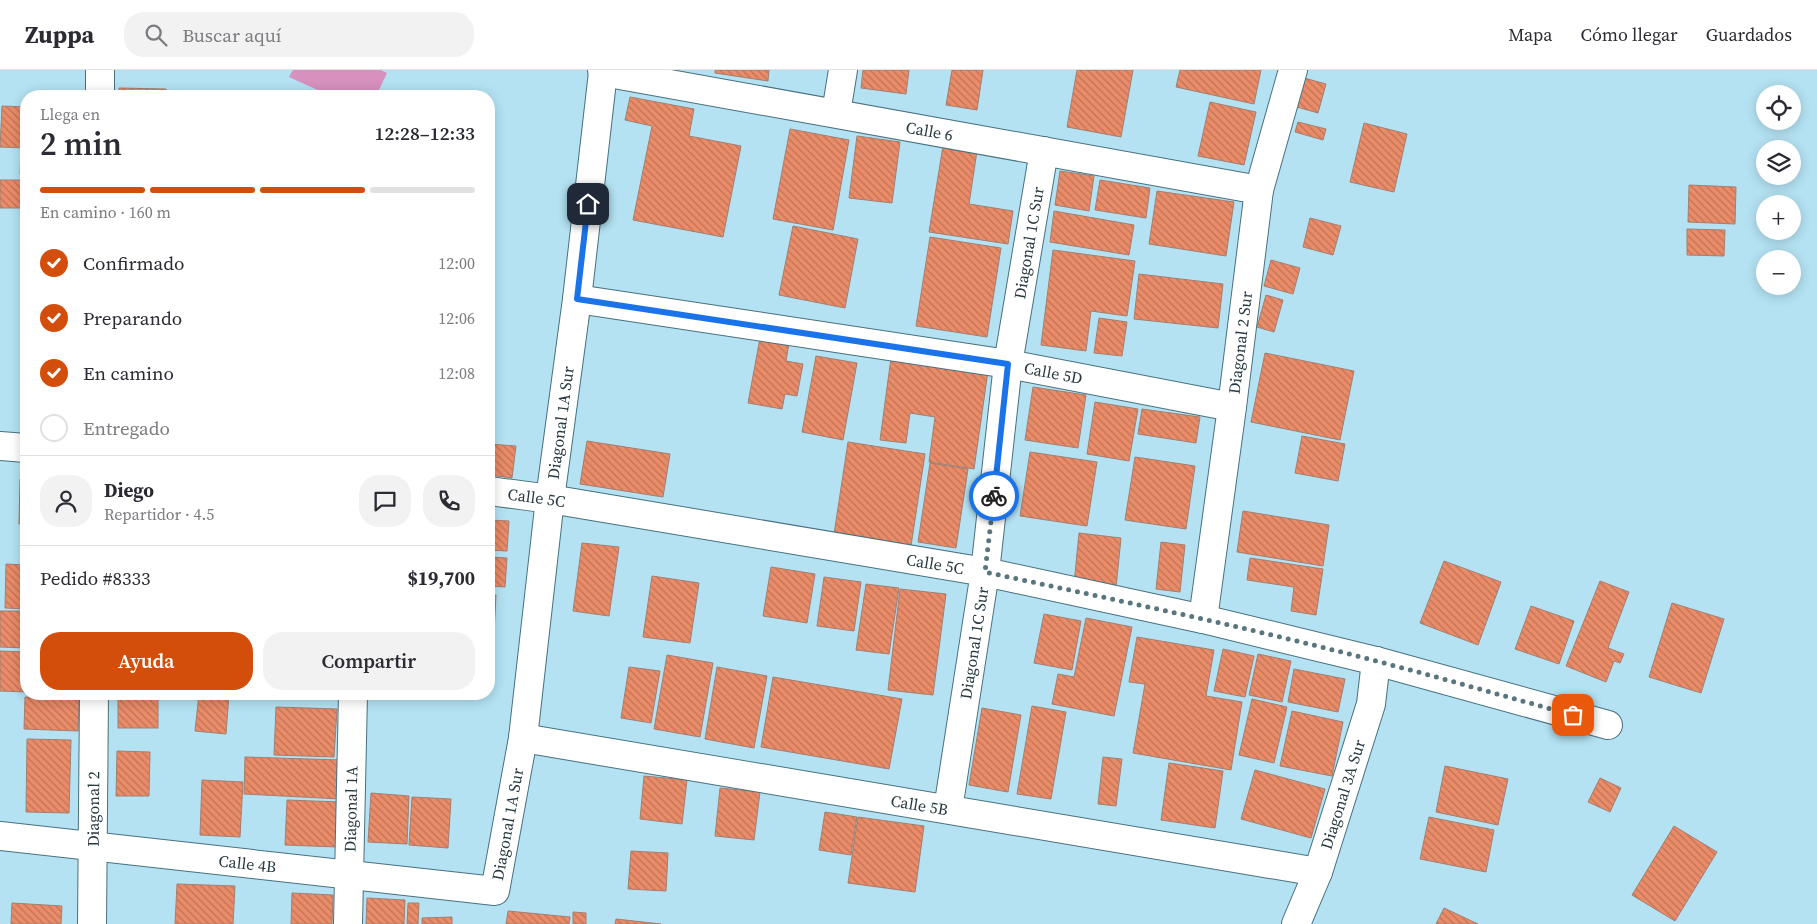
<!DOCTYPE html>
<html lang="es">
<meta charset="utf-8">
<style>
:root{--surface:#fff;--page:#f2f2f3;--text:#2b2b33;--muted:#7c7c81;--line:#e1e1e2;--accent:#d34e0b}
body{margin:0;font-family:"Source Serif 4",serif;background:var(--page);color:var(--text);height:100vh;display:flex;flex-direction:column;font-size:19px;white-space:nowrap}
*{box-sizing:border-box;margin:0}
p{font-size:16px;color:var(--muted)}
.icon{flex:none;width:28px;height:28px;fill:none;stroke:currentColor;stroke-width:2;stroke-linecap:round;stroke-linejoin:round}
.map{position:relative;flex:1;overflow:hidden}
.drawer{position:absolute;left:20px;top:20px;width:475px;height:610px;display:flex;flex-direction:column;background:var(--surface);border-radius:20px;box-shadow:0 2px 12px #0003}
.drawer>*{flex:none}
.tools{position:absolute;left:1756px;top:15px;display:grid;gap:10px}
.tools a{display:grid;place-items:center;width:45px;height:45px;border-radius:50%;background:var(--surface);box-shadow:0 2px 12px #0003;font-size:25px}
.pin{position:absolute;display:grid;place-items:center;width:42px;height:42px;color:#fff;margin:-21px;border-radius:10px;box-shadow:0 2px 8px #0006}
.courier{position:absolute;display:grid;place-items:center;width:50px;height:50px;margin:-25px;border:4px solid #1a73e8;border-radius:50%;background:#fff;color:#222;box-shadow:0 1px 6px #0007}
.head em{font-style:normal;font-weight:600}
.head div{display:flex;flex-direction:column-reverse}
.head{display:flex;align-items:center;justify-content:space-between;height:85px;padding:0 20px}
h1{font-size:32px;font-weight:600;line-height:38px}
.bar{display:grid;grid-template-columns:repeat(4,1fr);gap:8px 5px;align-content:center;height:60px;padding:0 20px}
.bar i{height:6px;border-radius:4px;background:var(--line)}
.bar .current{background:var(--accent)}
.bar p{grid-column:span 4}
.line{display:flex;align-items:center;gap:12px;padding:0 20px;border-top:1px solid var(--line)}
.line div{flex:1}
.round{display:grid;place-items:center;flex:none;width:52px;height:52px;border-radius:20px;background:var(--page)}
ol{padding:0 20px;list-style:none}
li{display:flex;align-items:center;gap:15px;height:55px}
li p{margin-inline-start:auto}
li .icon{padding:5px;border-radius:50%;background:var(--accent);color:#fff;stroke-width:4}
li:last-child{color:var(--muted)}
li i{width:28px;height:28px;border:2px solid var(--line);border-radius:50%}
.primary-button{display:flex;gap:10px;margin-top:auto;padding:10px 20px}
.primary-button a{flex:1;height:58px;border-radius:20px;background:var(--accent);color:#fff;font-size:20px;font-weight:600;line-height:58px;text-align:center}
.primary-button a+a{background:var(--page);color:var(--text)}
header{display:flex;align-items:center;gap:30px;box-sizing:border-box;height:70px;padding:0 25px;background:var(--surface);border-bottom:1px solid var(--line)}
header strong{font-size:24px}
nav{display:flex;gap:28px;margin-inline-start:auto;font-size:18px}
.search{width:350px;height:45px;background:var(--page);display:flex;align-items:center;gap:12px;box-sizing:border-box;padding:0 18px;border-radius:20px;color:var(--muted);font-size:19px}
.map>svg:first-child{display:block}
.pitch{fill:#d691be}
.building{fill:url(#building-back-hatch);stroke:#a47e70}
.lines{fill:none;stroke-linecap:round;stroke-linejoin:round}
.street-casing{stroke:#47717f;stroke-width:30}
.street{stroke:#fff;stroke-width:28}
.done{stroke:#59757e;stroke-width:5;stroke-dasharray:0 9}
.route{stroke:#1a73e8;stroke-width:6}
.labels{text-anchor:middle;stroke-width:4;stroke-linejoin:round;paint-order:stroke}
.street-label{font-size:16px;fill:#283a40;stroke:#c9eefb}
</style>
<header>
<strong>Zuppa</strong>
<div class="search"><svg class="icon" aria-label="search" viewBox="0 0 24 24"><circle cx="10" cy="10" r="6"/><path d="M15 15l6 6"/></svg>Buscar aquí</div>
<nav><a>Mapa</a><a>Cómo llegar</a><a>Guardados</a></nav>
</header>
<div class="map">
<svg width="1817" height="854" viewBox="0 0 1817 854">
<defs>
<pattern id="building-back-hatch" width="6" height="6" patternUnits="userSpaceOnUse" patternTransform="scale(1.25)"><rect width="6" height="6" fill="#eb8c69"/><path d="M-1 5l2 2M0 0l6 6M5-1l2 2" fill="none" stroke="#be7358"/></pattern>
</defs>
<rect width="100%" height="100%" fill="#b4e2f2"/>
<path class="pitch" d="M293,0H381L387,3L376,26H331L289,7Z"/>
<g class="building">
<path d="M715,0H769L768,11L715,3Z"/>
<path d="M863,0H909L906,24L861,18Z"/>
<path d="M952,0H983L977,40L946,35Z"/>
<path d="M1077,0H1133L1121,67L1067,57Z"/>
<path d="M1180,0H1261L1254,34L1176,17Z"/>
<path d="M1297,6L1326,14L1318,43L1290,35Z"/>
<path d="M119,18L166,19V26H119Z"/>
<path d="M630,27L694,39L689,66L741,76L723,167L633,150L652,56L625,50Z"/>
<path d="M1210,32L1256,42L1244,95L1198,86Z"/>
<path d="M2,36L26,37V78L0,77Z"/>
<path d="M1298,52L1326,59L1323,70L1295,62Z"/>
<path d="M1364,53L1407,64L1394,122L1350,112Z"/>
<path d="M790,59L849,70L833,160L773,149Z"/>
<path d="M857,66L900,72L892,133L849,128Z"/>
<path d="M943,76L977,81L969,134L1013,141L1008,174L929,162Z"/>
<path d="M21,84H26V104H20Z"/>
<path d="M1060,101L1094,106L1089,141L1055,135Z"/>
<rect x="0" y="110" width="26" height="28"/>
<path d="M1100,110L1150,118L1146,148L1095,140Z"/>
<path d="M1689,115L1736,117L1735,154L1688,152Z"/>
<path d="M1157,121L1234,132L1226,186L1149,174Z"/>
<path d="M1054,141L1134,155L1129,185L1050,172Z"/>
<path d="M1310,148L1341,156L1333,185L1303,177Z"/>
<path d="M793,156L858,169L845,238L779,225Z"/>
<path d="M1687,159L1725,160L1724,186L1687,185Z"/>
<path d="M930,167L1001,178L987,267L916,256Z"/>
<path d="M1053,180L1135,191L1127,246L1091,241L1086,281L1041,275Z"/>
<path d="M1271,190L1300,198L1293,224L1264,216Z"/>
<path d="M1139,204L1223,214L1218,258L1134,249Z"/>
<path d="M1266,225L1283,230L1274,262L1257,257Z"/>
<path d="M22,231H26V267H21Z"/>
<path d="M1099,248L1127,252L1122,286L1094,283Z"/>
<path d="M760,268L789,273L786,291L803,294L797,326L785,324L782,339L748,333Z"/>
<path d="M1265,283L1354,301L1340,370L1251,352Z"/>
<path d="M816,286L857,293L843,370L802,362Z"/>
<path d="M891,288L988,301L974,399L929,392L935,347L910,343L906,373L880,370Z"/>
<path d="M1033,317L1086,325L1078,378L1025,370Z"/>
<path d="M1095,332L1138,339L1129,391L1087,384Z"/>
<path d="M1142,339L1200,347L1196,373L1138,364Z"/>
<path d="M1302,366L1345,374L1338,411L1295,403Z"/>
<path d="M587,371L670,384L663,427L580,414Z"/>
<path d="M848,372L925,384L911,476L834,464Z"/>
<path d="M489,374L516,376L512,408L489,405Z"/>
<path d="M1030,382L1097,392L1087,456L1020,446Z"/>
<path d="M1135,387L1195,396L1186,459L1125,450Z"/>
<path d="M930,393L968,399L956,478L918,472Z"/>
<path d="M20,409H26V454H19Z"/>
<path d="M1243,441L1329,455L1323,496L1237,482Z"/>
<path d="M489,450L509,451L507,481L489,480Z"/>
<path d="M1079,463L1121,468L1116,518L1074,514Z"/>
<path d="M1161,472L1185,475L1180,522L1156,519Z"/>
<path d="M582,473L619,477L609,546L573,541Z"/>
<path d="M489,487L507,488L505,517L489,516Z"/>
<path d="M1250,488L1323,499L1316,545L1291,541L1294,517L1247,510Z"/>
<path d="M1444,491L1501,512L1478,575L1420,553Z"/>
<path d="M6,494L26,495V539L5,538Z"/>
<path d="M771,497L815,504L807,553L763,546Z"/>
<path d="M652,506L699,513L690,573L643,567Z"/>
<path d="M824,507L861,512L854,561L817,556Z"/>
<path d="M1600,511L1629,522L1608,578L1624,584L1620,593L1614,591L1606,612L1566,596Z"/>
<path d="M866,514L899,518L889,584L856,580Z"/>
<path d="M900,519L946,524L933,625L888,620Z"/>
<path d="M489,525H496L493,583H489Z"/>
<path d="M1672,533L1724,549L1701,623L1649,607Z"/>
<path d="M1531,536L1574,551L1559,594L1515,579Z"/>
<path d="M0,541H26V578L0,577Z"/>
<path d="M1044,544L1081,551L1072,600L1034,593Z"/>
<path d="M1086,548L1132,557L1114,646L1052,634L1058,604L1074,607Z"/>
<path d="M1137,567L1214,580L1206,626L1242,632L1231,700L1133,683L1145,614L1129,612Z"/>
<path d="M1223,579L1254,586L1245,627L1214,621Z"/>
<path d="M0,581L26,582V622L0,621Z"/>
<path d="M1258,584L1291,591L1282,632L1249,625Z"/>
<path d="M667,585L713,593L700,667L654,659Z"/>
<path d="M629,597L660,601L651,653L621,648Z"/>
<path d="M717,597L767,606L754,678L705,669Z"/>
<path d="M1294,599L1345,609L1338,642L1288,632Z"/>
<path d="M773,607L902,629L889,699L761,677Z"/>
<rect x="118" y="624" width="40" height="34"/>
<path d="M199,624H229L226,664L195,661Z"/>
<path d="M25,627L79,629L78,661L24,659Z"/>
<path d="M1252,629L1287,637L1274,693L1239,685Z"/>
<path d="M1032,636L1066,642L1051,729L1017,724Z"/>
<path d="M276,637L337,639L334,687L274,685Z"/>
<path d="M982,638L1021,645L1008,722L969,715Z"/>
<path d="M1292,641L1343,652L1332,706L1280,696Z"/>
<path d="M27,669L71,670L69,743L26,742Z"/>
<path d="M117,681L150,682L149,726H116Z"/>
<path d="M245,687L342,690L340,729L244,724Z"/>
<path d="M1103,687L1122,689L1116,736L1098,734Z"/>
<path d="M1169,693L1223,701L1215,758L1161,750Z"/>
<path d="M1445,696L1508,709L1498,755L1436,742Z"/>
<path d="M1255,700L1325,719L1311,768L1241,749Z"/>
<path d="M644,706L687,710L682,754L640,749Z"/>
<path d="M1600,708L1621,718L1610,742L1588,732Z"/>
<path d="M202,710L243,712L240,767L200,765Z"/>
<path d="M720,718L760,722L754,770L715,766Z"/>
<path d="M371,723L409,726L407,774L368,772Z"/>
<path d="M412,727L451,729L448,778L409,775Z"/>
<path d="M287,730L340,732L337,777L285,775Z"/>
<path d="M825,742L857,747L851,785L819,780Z"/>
<path d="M858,747L924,756L915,822L848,813Z"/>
<path d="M1429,747L1494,760L1486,802L1420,789Z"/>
<path d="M1674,756L1717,782L1675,851L1632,825Z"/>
<path d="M631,781L668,783L666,821L628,819Z"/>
<path d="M177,814L235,816L233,854H175Z"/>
<path d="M292,823L333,825L332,854H291Z"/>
<path d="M367,828L405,830L404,854H366Z"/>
<path d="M12,833L62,836L61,854H11Z"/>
<path d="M408,833H419L418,854H407Z"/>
<path d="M1444,838L1478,854H1436Z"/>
<path d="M508,841L570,847L569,854H506Z"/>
<path d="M573,842L586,843V854H573Z"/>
<path d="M452,847V854H422V848Z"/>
<path d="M616,849L661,854H615Z"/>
</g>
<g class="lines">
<g class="street-casing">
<g id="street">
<path id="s1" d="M602,0L603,2L1259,120"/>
<path d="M100,26V0"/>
<path d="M836,43L843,0"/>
<path id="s2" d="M577,229L1008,294L1232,337"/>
<path d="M0,376L26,378"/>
<path id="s3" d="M489,421L550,429L985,502L1203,549L1376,591L1608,655"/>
<path id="s4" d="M1203,549L1232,337L1259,120L1293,0"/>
<path id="s5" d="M523,668L1318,802"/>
<path id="s6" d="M948,739L985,502L1008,294L1044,81"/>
<path id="s7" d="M0,766L495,821L523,668L550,429L577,229L603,2"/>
<path id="s8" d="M92,854L94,624"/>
<path id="s9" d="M348,854L353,624"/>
<path id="s10" d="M1296,854L1318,802L1371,634L1376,591"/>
</g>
</g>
<use href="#street" class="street"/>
</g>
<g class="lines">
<path class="done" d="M994,426L985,502C1116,530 1247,557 1376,591C1442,608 1507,627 1573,645"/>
<path class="route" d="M588,134L577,229L1008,294L994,426"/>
</g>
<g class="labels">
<g class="street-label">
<text dy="6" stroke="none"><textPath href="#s1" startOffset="334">Calle 6</textPath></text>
<text dy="6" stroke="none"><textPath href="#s6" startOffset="572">Diagonal 1C Sur</textPath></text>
<text dy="6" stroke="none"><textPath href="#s4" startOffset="279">Diagonal 2 Sur</textPath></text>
<text dy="6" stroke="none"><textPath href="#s2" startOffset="482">Calle 5D</textPath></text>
<text dy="6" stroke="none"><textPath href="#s7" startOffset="971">Diagonal 1A Sur</textPath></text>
<text dy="6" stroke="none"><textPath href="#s3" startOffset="48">Calle 5C</textPath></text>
<text dy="6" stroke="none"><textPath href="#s3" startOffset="452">Calle 5C</textPath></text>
<text dy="6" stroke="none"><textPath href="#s6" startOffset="168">Diagonal 1C Sur</textPath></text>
<text dy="6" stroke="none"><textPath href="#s10" startOffset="138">Diagonal 3A Sur</textPath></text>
<text dy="6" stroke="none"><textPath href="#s5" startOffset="402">Calle 5B</textPath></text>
<text dy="6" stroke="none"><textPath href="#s8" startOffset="115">Diagonal 2</textPath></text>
<text dy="6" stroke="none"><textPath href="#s9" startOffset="115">Diagonal 1A</textPath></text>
<text dy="6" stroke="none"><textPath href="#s7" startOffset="566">Diagonal 1A Sur</textPath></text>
<text dy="6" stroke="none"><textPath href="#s7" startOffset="249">Calle 4B</textPath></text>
</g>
</g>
</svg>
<div class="tools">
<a><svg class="icon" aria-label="locate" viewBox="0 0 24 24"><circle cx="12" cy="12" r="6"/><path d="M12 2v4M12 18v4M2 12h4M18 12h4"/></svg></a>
<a><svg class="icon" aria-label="layers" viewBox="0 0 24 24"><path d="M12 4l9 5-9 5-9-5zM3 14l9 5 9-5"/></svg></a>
<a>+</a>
<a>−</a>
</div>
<div class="pin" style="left:1573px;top:645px;background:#ea580c"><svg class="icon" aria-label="bag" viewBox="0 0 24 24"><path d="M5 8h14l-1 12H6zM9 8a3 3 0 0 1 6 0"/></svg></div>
<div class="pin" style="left:588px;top:134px;background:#1f2937"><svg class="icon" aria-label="home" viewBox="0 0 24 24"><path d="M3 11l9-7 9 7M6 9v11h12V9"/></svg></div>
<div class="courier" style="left:994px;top:426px"><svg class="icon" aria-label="bike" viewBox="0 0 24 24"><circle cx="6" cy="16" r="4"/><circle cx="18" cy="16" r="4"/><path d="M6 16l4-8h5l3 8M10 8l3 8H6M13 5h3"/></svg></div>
<section class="drawer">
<div class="head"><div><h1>2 min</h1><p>Llega en</p></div><em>12:28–12:33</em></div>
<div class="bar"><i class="current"></i><i class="current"></i><i class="current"></i><i></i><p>En camino · 160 m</p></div>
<ol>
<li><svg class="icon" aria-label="check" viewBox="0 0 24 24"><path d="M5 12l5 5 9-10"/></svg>Confirmado<p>12:00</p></li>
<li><svg class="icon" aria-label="check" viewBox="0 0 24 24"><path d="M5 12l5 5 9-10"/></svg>Preparando<p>12:06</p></li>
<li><svg class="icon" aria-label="check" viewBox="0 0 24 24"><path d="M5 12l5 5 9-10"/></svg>En camino<p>12:08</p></li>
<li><i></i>Entregado</li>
</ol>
<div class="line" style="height:90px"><a class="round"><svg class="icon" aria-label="person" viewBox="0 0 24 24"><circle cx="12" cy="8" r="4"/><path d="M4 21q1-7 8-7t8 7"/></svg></a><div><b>Diego</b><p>Repartidor · 4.5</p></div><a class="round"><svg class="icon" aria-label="chat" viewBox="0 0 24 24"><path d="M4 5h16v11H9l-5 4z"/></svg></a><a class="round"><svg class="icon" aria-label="phone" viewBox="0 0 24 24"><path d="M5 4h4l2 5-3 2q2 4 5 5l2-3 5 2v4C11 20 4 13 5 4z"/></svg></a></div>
<div class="line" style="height:65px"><div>Pedido #8333</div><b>$19,700</b></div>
<div class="primary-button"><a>Ayuda</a><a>Compartir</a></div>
</section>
</div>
